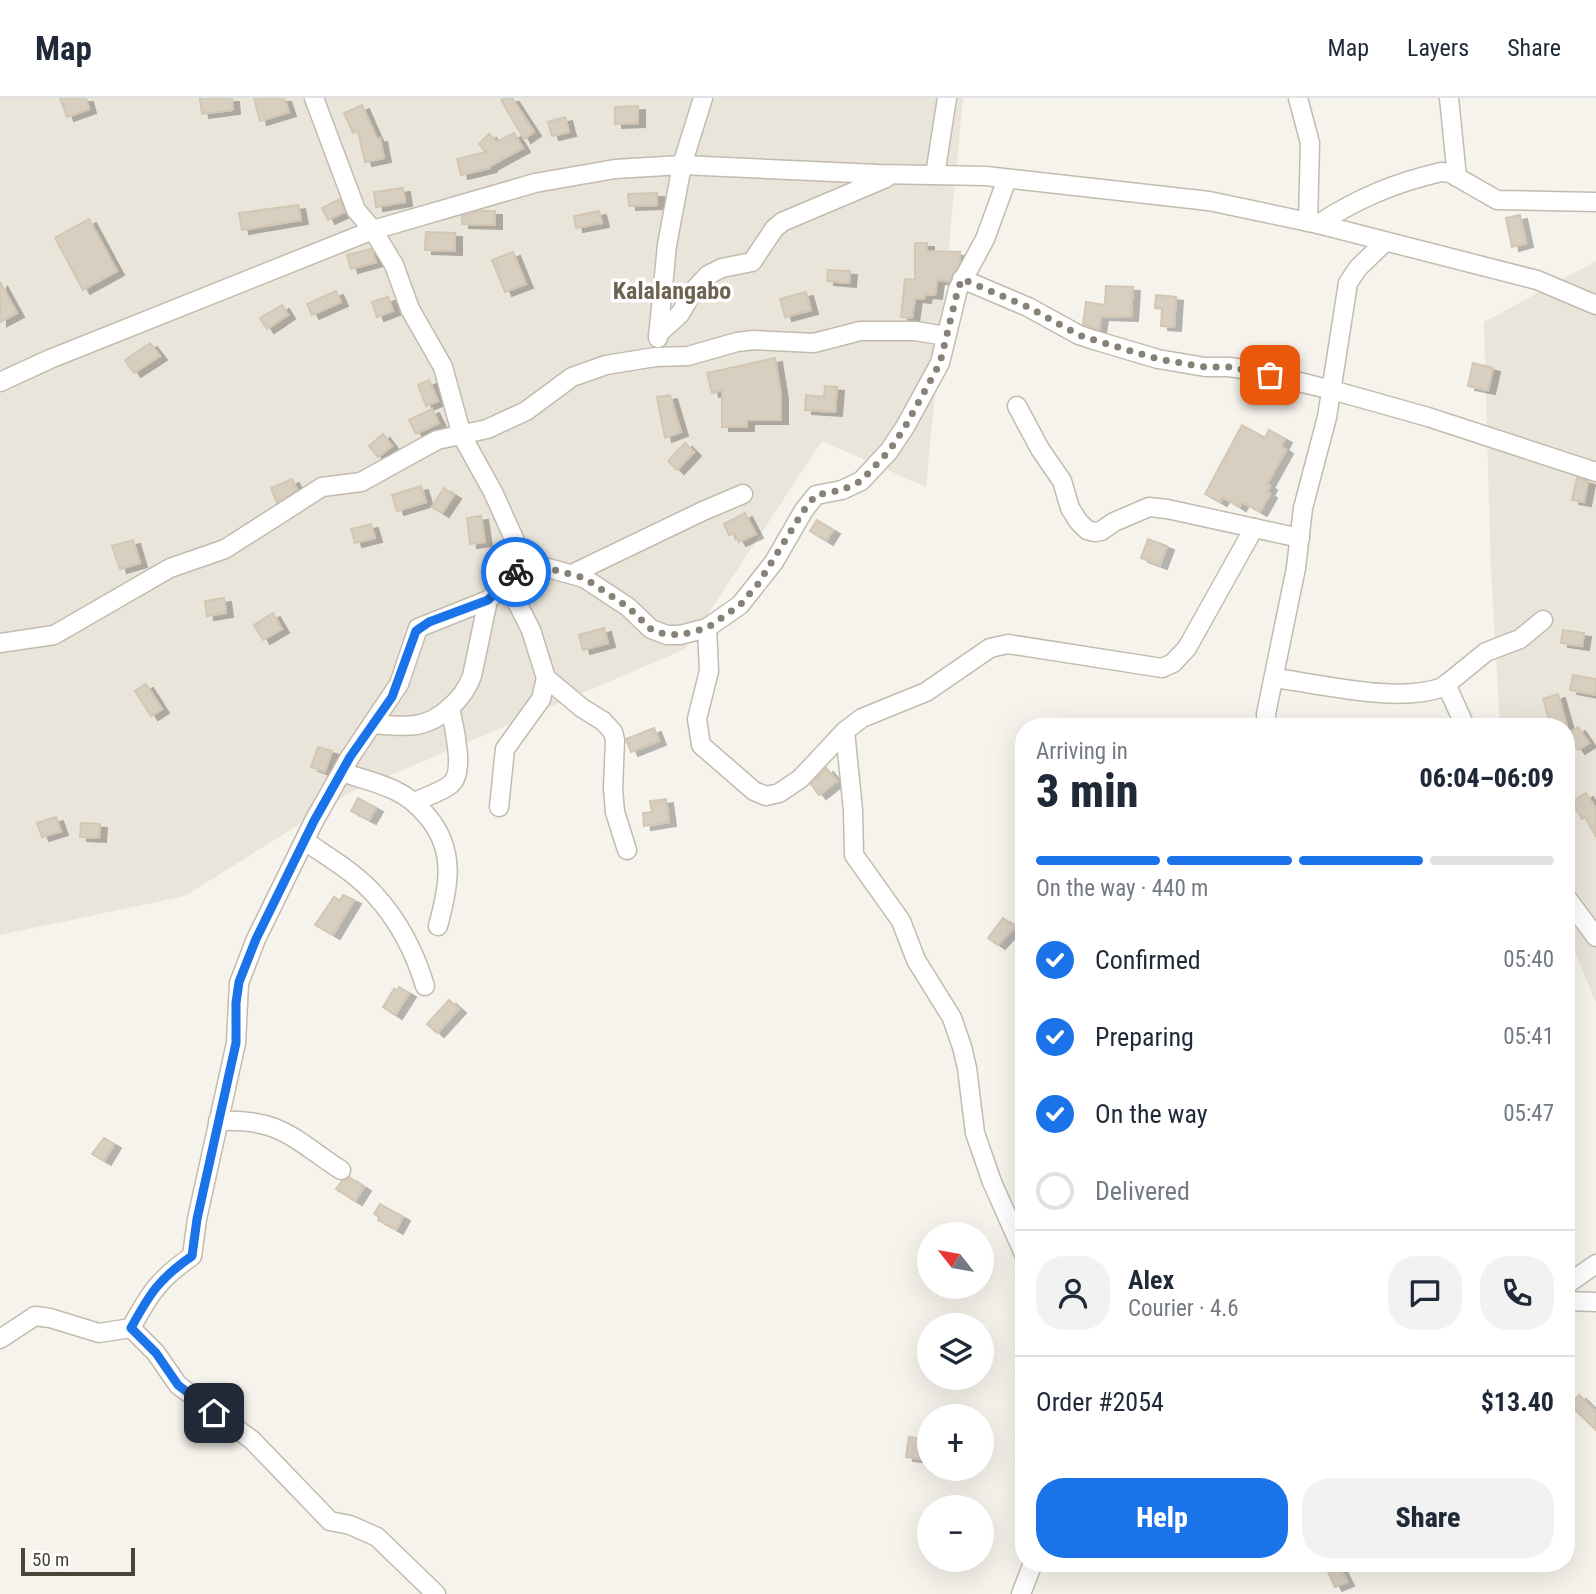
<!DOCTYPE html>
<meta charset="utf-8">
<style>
:root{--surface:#fff;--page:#f2f2f3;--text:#1f2937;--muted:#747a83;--line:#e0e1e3;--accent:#1a73e8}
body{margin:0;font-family:"Roboto Condensed",sans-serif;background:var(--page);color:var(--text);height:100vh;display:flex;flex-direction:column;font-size:26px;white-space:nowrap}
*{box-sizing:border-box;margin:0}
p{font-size:23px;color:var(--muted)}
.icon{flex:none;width:38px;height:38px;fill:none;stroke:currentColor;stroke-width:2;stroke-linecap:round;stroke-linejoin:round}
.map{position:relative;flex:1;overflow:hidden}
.sheet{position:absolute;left:1015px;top:620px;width:560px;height:854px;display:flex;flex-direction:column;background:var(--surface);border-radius:28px;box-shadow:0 7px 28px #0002}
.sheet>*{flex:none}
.needle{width:46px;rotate:301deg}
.tools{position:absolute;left:917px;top:1124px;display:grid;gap:14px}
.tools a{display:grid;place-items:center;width:77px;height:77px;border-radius:50%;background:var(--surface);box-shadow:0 7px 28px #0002;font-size:35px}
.scale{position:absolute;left:21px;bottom:18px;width:114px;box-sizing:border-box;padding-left:7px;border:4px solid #4b4439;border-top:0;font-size:19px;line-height:24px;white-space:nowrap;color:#4b4439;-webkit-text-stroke:5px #fff;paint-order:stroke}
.pin{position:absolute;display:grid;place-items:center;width:60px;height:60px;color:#fff;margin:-30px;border-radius:14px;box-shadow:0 4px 10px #0006}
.courier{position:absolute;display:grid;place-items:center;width:70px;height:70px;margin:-35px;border:5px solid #1a73e8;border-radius:50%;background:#fff;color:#222;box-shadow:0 2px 9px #0007}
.headline em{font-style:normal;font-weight:800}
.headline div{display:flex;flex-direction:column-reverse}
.headline{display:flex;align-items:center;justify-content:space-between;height:119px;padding:0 21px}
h1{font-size:46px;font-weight:800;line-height:52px}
.bar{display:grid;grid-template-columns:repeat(4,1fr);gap:10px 7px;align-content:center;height:84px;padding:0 21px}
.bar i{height:9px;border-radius:5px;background:var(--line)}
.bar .current{background:var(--accent)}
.bar p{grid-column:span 4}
.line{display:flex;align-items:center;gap:18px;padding:0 21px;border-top:2px solid var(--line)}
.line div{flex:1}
.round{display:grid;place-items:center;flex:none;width:74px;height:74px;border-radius:28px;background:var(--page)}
ol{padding:0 21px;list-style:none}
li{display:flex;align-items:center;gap:21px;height:77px}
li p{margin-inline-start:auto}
li .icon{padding:7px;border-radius:50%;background:var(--accent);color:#fff;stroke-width:4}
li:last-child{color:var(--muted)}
li i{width:38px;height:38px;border:4px solid var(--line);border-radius:50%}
.button{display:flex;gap:14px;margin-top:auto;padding:14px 21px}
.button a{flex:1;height:80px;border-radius:28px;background:var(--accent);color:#fff;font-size:28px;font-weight:800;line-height:80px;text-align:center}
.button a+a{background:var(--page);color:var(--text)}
header{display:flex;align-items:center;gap:42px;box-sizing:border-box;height:98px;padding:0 35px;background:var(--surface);border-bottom:2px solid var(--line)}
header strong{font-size:33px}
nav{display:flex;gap:38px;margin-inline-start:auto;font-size:24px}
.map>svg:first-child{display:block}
.residential{fill:#eae5da}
.building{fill:#d8cfc1;stroke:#d3c7b4;stroke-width:2;filter:url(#shadow)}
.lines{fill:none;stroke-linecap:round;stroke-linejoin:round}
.minor-casing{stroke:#c2bbae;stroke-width:21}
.minor{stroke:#fff;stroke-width:18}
.done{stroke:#878178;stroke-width:7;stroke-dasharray:0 12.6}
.route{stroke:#1a73e8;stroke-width:9}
.labels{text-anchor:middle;stroke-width:7;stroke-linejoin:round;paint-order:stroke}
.quarter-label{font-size:24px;font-weight:bold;fill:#6e6250;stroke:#fff}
</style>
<header>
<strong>Map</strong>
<nav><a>Map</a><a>Layers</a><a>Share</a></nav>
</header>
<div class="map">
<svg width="1596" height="1496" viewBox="0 0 1596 1496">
<defs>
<filter id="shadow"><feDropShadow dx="7" dy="4" stdDeviation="0" flood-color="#0004"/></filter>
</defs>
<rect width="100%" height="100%" fill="#f6f3ec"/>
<g class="residential">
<path d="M0,0H963L926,389L822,343L685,551L351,694L185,798L0,837Z"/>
<path d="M1596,163V905L1566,833V628H1500L1491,474L1484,224Z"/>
</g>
<g class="building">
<path d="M60,0H86L89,11L67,19Z"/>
<path d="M211,0H232L233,12L202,16L200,1Z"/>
<path d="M254,0H284L289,14L260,23Z"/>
<path d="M505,0H512L534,34L524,41L501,2Z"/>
<path d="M362,7L377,41L380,40L384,60L365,64L358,33L353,35L344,15Z"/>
<path d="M638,8V25L615,26V9Z"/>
<path d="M565,19L569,34L552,38L548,24Z"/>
<path d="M514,35L523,50L490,68V70L461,77L457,61L486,54L479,46L489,36L497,44Z"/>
<path d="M403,90L405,104L376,109L374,94Z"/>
<path d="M657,95V107L629,108L628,96Z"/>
<path d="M340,101L345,114L328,122L322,110Z"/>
<path d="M298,107L301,122L242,132L239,115Z"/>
<path d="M481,113H495V127L462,126V118Z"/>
<path d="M599,113L602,125L576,130L574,118Z"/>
<path d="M1520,117L1526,145L1512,149L1506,120Z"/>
<path d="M89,121L117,173L83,192L55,140Z"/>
<path d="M426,134L455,135V153L425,152Z"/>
<path d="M915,145H927V153L960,154V164L949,183L937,182L935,197L925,196L924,201L915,200L912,220L901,219L905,181L915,182Z"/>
<path d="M371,151L376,164L351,171L347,157Z"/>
<path d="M513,154L526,186L505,194L492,162Z"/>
<path d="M828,172L850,173L849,185L827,183Z"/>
<path d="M0,184L17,215L0,224Z"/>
<path d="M1106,188L1133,189L1131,219L1101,218L1099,232L1083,226L1086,204L1105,207Z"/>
<path d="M336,193L341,204L312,217L307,206Z"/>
<path d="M806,194L811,212L785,219L780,201Z"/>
<path d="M1156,197L1176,199L1174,229L1161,228L1162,211L1155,210Z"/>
<path d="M388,199L393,213L377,219L372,204Z"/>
<path d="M282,207L288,217L267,231L260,220Z"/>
<path d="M150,245L160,258L134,275L125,262Z"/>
<path d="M775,260L781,297V322H747V329H722V292L712,295L707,275Z"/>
<path d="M1473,265L1493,270L1488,292L1468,288Z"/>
<path d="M429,282L438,303L426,308L418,287Z"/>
<path d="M825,288L837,289L835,314L805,312L806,297L824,299Z"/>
<path d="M670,297L681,334L665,340L657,299Z"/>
<path d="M432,311L439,325L416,336L409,322Z"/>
<path d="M1242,327L1265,340L1269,332L1285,341L1281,348L1286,352L1267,386L1270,388L1267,394L1270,396L1260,414L1242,404L1239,409L1223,399L1220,404L1205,396Z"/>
<path d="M383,336L392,348L378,359L369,348Z"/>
<path d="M685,345L694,354L677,372L668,363Z"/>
<path d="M1577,380L1588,383L1584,404L1572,402Z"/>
<path d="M292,381L297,392L277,405L271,390Z"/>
<path d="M421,388L426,404L397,413L392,397Z"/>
<path d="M444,390L454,397L442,415L432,409Z"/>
<path d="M745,415L756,436L739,444L734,435L729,437L724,426Z"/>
<path d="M481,418L485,444L470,446L467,420Z"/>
<path d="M817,422L833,432L826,443L810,433Z"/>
<path d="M371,426L375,440L355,445L351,431Z"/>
<path d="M1148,441L1167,448L1160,467L1141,460Z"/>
<path d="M133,442L140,465L120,471L112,448Z"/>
<path d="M224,500L226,515L207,518L205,503Z"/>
<path d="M273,515L282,531L263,542L254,527Z"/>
<path d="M604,530L608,545L583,552L579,537Z"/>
<path d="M1563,532L1584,535L1582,548L1561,545Z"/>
<path d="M1573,577L1596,581V597L1570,592Z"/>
<path d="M146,586L162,611L151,618L135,593Z"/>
<path d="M1558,596L1567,628H1551L1543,601Z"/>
<path d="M1578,629L1589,645L1578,652L1567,636Z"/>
<path d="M654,630L659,643L631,654L626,641Z"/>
<path d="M318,649L332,653L325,674L311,669Z"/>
<path d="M826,670L837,683L819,697L811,686Z"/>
<path d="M1586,695L1596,711V739L1585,719L1582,721L1572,704Z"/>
<path d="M358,700L376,710L369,722L351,713Z"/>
<path d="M666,701L669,724L644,728L643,715L652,714L650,703Z"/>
<path d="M56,719L61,733L42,739L37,725Z"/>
<path d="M81,725L100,726L99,740L80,739Z"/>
<path d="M343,797L354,802L333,837L315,827L334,799L340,803Z"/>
<path d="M1003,820L1015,829L998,847L988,840Z"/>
<path d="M399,889L409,895L395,917L383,909L394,891L397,892Z"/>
<path d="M449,902L459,911L437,935L427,926Z"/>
<path d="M104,1040L114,1046L104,1063L92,1056Z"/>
<path d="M349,1079L364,1089L355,1103L336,1091L342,1083Z"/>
<path d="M380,1106L403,1119L396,1132L378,1122L379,1119L374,1116Z"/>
<path d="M1579,1297L1596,1314V1332L1570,1307Z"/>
<path d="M909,1339L929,1342V1362L906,1359Z"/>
<path d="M1324,1465H1338L1347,1484L1335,1489Z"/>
</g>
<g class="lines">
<g class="minor-casing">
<g id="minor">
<path d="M314,0L356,112L373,132L394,167L410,211L443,269L462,338L493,394L520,454L517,474L488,502L418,530L399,586L350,659L314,723L256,841L239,885L236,945L197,1121L192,1158C159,1181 150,1195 131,1230L156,1255L178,1287L252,1342L330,1423L350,1427L377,1439L436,1496"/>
<path d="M1298,0L1310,45L1308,124"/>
<path d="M1449,0L1457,79"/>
<path d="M935,77L947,0"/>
<path d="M1318,126C1359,100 1394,85 1441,74L1450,75L1497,102L1596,104"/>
<path d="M962,181L1028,209L1079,237L1094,242L1158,261L1205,269H1229L1250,272L1332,292L1428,319L1596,374"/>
<path d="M658,236L680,216L694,192L708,177L722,170L752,164L774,131L782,124L886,80"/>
<path d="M658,240L667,147L682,67L703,0"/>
<path d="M0,284L50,261L373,132L535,85L615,71L682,67L877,76L986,78L1209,103L1318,126L1537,182L1596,207"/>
<path d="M1017,308L1040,351L1062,383L1070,410L1078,423L1087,432L1095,434L1101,433L1114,424L1149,409L1167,411L1300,440"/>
<path d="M519,462L584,480L628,509L651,531L667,537H680L707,530L740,507L774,464L804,412L816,397L842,392L861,383L889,353L905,329L940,265L958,191L985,141L1007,81"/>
<path d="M572,476L703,413L743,396"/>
<path d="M707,530L709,573L697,621L701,647L754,693L766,698L779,695L800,681L845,633L862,620L926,594L990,550L1008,546L1162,570L1173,565L1187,550L1254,430"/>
<path d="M0,545L54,537L170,470L225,451L322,389L361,384L437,342L487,331L526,313L572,279L606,267L655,259L688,258L737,244L754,242L814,245L860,233H915L946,238"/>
<path d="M546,580L582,610L603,623L613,634L615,642L613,691L615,714L627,752"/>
<path d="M1274,580C1322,586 1399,606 1443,589L1486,554L1520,541L1543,522"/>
<path d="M1446,586L1465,628"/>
<path d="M372,626C387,627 402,629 416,627C441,623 464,600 472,578L488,502"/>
<path d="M1267,628L1266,616L1296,470L1303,410L1327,319L1348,185L1358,170L1385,144"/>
<path d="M845,633L853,712L854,757L901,823L916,862L952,920L962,949L967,970L975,1035L992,1084L1024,1156"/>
<path d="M342,674C359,680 377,684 394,692C408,698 418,707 428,719C456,753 449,788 438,828"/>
<path d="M415,704C426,698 442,694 451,686C466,673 453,626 450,609"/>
<path d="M499,709L505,651L541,601L546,580L531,532L507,485"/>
<path d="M305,743C328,759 356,775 375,797C399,823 415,855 425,888"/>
<path d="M1566,799L1596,839"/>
<path d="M218,1023C281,1020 293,1041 341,1072"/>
<path d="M1566,1187L1596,1166"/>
<path d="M1566,1203L1596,1204"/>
<path d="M0,1241L35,1218L50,1220L99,1235L131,1230"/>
<path d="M1021,1496L1033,1465"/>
</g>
</g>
<use href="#minor" class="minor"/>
</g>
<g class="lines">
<path class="done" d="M516,474L519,462L584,480L628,509L651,531L659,535L680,537L707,530L740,507L758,486L804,412L816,397L842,392L861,383L889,353L905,329L940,265L958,191L962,181L1028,209L1079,237L1094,242L1158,261L1205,269H1229L1270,277"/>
<path class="route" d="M214,1315L178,1287L156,1255L131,1230C150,1195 159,1181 192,1158L197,1121L236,945V905L239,884L256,841L314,723L350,659L392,599L416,533L429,524L488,502L516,474"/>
</g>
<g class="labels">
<g class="quarter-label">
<text x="672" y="201">Kalalangabo</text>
</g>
</g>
</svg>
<div class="tools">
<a><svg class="needle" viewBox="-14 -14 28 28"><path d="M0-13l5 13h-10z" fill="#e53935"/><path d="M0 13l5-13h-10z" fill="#747a83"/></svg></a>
<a><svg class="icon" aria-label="layers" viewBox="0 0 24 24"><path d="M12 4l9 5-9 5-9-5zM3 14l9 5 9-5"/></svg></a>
<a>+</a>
<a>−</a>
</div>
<div class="scale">50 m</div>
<div class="pin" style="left:1270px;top:277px;background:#ea580c"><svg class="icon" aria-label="bag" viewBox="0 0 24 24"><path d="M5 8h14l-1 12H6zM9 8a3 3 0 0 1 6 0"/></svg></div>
<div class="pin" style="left:214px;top:1315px;background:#1f2937"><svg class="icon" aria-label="home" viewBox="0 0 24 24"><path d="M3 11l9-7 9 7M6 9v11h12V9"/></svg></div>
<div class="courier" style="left:516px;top:474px"><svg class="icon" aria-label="bike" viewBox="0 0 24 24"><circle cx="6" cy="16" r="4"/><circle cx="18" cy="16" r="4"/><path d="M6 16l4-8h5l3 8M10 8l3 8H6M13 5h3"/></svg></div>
<section class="sheet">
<div class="headline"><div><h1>3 min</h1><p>Arriving in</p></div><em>06:04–06:09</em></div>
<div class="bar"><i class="current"></i><i class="current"></i><i class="current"></i><i></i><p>On the way · 440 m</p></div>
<ol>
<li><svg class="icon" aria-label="check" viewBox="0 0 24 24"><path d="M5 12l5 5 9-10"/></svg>Confirmed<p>05:40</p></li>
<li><svg class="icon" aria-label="check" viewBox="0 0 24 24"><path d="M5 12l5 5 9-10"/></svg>Preparing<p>05:41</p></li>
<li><svg class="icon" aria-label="check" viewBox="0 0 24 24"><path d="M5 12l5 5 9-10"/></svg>On the way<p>05:47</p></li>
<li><i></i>Delivered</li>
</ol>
<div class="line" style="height:126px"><a class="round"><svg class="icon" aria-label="person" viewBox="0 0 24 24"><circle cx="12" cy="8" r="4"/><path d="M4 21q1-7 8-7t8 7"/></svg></a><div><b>Alex</b><p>Courier · 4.6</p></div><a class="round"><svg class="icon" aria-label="chat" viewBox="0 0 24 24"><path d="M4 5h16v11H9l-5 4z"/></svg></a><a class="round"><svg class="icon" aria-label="phone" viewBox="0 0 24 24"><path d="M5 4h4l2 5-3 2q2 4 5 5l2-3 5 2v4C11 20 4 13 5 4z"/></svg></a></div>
<div class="line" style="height:91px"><div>Order #2054</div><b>$13.40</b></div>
<div class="button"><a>Help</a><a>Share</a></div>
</section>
</div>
